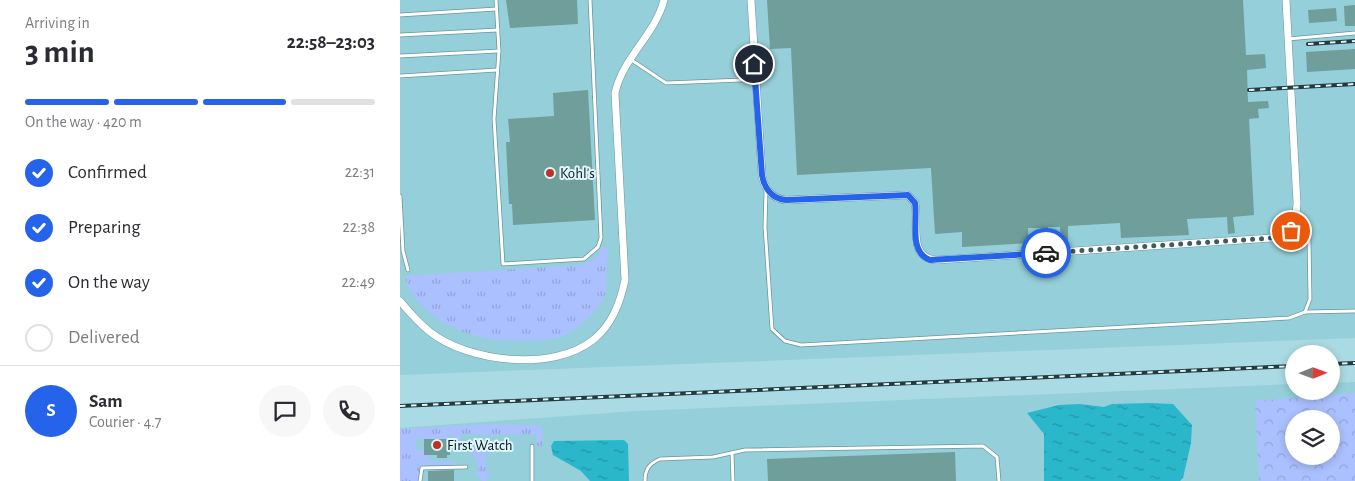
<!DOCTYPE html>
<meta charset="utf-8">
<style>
:root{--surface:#fff;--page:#f7f7f7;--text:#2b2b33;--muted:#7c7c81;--line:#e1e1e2;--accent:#2563eb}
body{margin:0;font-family:"Alegreya Sans",sans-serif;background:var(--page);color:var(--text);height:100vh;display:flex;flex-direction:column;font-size:19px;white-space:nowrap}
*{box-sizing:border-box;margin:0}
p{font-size:16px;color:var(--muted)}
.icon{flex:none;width:28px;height:28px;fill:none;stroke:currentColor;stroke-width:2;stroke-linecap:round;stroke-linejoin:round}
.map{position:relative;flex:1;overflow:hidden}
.sheet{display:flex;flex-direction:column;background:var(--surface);width:400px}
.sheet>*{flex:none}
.needle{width:32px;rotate:89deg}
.buttons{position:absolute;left:885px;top:345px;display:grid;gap:10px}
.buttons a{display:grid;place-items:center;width:55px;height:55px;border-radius:50%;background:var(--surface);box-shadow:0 2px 8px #0003;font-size:25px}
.pin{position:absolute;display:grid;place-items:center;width:42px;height:42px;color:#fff;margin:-21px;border:2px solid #fff;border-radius:50%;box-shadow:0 1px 5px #0007}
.courier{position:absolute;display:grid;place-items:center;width:50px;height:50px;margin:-25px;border:4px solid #2563eb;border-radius:50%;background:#fff;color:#222;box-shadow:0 1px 6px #0007}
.head em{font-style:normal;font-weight:600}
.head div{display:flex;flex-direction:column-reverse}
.head{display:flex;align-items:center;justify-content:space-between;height:85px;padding:0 25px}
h1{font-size:32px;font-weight:600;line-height:38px}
.bar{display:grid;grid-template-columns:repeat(4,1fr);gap:8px 5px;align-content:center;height:60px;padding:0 25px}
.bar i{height:6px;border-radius:4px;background:var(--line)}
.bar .on{background:var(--accent)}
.bar p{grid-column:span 4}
.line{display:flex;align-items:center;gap:12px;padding:0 25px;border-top:1px solid var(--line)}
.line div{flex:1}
.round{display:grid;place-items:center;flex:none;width:52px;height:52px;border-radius:26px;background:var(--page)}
ol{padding:0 25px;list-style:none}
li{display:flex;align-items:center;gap:15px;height:55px}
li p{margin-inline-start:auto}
li .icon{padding:5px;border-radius:50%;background:var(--accent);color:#fff;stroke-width:4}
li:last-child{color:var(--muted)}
li i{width:28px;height:28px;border:2px solid var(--line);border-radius:50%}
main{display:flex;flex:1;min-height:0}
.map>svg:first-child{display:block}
.built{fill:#95cfd9;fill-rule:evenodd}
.grass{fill:url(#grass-tufts)}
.forest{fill:url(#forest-crowns);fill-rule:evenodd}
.water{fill:url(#water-ripples)}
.building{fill:#6f9e9b}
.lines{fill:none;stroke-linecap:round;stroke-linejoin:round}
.service-casing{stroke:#68969f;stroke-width:4.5}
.minor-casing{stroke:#68969f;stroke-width:8}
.service{stroke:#fff;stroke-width:3}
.minor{stroke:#fff;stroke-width:7}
.rail-casing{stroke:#233a3e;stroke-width:4}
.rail{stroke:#def6fb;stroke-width:2;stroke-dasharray:5.5;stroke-linecap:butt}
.done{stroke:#3e5b60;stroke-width:5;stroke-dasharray:0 9}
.route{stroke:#2563eb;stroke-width:6}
.poi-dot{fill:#bf3223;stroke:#def6fb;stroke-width:2}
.labels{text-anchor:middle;stroke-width:4;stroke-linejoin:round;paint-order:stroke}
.poi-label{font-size:15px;fill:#041619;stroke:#def6fb;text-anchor:start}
</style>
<main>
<section class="sheet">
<div class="head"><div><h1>3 min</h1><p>Arriving in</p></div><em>22:58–23:03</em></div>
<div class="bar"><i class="on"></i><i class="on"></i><i class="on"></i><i></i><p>On the way · 420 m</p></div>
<ol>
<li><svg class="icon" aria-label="check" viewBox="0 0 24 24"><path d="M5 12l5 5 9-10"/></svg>Confirmed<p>22:31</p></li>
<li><svg class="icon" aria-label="check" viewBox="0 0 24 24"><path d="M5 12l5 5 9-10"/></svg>Preparing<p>22:38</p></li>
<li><svg class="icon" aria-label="check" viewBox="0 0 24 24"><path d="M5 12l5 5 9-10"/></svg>On the way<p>22:49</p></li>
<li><i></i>Delivered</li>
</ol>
<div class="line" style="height:90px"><b class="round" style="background:var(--accent);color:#fff">S</b><div><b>Sam</b><p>Courier · 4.7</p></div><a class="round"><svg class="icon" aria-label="chat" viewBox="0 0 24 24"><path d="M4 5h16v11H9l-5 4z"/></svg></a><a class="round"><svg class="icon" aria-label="phone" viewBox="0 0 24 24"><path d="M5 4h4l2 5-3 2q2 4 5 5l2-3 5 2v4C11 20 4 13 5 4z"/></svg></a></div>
</section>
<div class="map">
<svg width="955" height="481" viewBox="0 0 955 481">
<defs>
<pattern id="grass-tufts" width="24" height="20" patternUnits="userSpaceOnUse" patternTransform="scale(1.25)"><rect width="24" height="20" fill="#abc0fe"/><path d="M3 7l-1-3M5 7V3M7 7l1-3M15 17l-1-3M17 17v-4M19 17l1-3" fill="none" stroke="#92a4d9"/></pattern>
<pattern id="forest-crowns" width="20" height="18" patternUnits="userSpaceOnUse" patternTransform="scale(1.25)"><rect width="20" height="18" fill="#abc0fe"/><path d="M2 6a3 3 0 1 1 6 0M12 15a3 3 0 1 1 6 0" fill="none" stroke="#92a4d9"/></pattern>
<pattern id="water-ripples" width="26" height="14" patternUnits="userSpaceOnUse" patternTransform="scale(1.25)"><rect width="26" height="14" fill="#2ab7cb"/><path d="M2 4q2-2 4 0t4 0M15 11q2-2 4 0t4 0" fill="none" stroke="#2294a4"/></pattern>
</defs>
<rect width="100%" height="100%" fill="#aadae3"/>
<g class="built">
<path d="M0,0H955V338L0,375Z"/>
<path d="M955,382V481H5L0,451V428L236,411L894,384V391H931V383ZM894,419H931V456H894Z"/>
</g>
<g class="grass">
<path d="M205,245L209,249C203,269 213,288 198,307C189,318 177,330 164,336C153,340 141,340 130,341C86,343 43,332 14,297C9,292 7,283 5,276L182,265L195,258Z"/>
<path d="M94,424L142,426V447H137L136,434H121L119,441L118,434H94L92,441L91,434H62L61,441H55L54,435H48V439H16V450H24V455H29V461H53L55,465H25L19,470V481H0V429Z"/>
<path d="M75,449L92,450L91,452L86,453V473L92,474L91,476H86V481H81L80,476H74V474L79,472L75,455H69Z"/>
</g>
<path class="forest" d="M955,393V481H859L855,401ZM894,419H931V456H894Z"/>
<g class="water">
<path d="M750,403L773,404L792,425L791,443L783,478L780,481H644V434L627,413L659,405L680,404L704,407L712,404Z"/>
<path d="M224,440L228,444L229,481H190L181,471L153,455L151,446L154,441Z"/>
</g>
<g class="building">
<path d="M106,0H177L178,24L110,28Z"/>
<path d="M367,0H843L846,55L865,54L866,68L847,70L848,102L868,101L869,108L858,109L859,118L849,119L854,215L833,217L835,233L828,234L827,217L787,219L789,235L721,238L720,223L668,226V242L661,243L660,227H648L649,237L641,238V228H628L629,243L562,247V232L535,234L531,168L397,175L391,48L370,49Z"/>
<path d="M955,5V26H945L944,6Z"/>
<path d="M936,8L937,21L909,23L908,10Z"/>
<path d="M955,49V69L907,72L906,52Z"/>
<path d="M188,90L195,220L113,225L112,204H109L106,142H110L108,119L154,116L153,93Z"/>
<path d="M24,439H49L50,455H47V458H37V455H24Z"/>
<path d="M555,452L556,481H368L367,459Z"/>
<path d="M54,470V481H28V471Z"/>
</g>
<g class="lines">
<g class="service-casing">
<g id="service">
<path d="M96,0L99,51L94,119L103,264L184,259L198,247L201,238L190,0"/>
<path d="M0,15L96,9"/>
<path d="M0,35L98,30"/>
<path d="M888,39L955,33"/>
<path d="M0,56L99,51"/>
<path d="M230,59L266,83L342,80"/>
<path d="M0,76L97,70"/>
<path d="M366,191L365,227L372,329L385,341L401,345L889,318L905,312L910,299L909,239L895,223"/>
<path d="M0,196L3,251L8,270"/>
<path d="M905,312L955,311"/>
<path d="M132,446V481"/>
<path d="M332,453L333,481"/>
<path d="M20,481L22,468L66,467"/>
<path d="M245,481C245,469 249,464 260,459L313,457L345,450L583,446L597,457L599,481"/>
</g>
</g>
<g class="minor-casing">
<g id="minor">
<path d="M351,0L362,175C364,188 372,199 386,200L508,195L515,203C519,222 507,259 537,260L873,238C893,234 896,223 897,203L886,0"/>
<path d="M0,301C9,312 19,323 30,332C68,362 153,372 193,340C212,325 220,303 225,280L215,93C223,57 255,35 264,0"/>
</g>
</g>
<use href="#service" class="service"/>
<use href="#minor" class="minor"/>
<g class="rail-casing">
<g id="rail">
<path d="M908,44L955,41"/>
<path d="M849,90L955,84"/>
<path d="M931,364L955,363"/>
<path d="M0,406L894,366"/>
</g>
</g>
<use href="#rail" class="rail"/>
</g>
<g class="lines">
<path class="done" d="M646,253L872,238L891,231"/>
<path class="route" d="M354,64L362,175C364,188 372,199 386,200L508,195L515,203C518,220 508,252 530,260L646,253"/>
</g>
<g class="poi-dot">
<circle cx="150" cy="173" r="5"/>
<circle cx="37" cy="445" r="5"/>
</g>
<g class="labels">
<g class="poi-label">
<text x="160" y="178">Kohl's</text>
<text x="47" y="450">First Watch</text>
</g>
</g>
</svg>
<div class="buttons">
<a><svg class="needle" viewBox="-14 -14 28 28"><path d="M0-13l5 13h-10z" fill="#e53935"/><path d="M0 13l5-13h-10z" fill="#7c7c81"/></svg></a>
<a><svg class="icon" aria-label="layers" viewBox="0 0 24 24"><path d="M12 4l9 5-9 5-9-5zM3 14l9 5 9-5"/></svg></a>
</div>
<div class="pin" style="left:891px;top:231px;background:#ea580c"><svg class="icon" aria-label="bag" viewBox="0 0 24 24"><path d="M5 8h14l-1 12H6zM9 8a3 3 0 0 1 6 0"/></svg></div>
<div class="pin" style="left:354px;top:64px;background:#1f2937"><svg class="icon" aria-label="home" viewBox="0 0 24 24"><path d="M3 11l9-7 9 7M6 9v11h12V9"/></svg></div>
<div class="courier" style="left:646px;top:253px"><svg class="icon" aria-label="car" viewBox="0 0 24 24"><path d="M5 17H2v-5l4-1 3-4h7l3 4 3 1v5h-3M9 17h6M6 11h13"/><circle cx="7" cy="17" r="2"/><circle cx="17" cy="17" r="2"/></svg></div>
</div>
</main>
